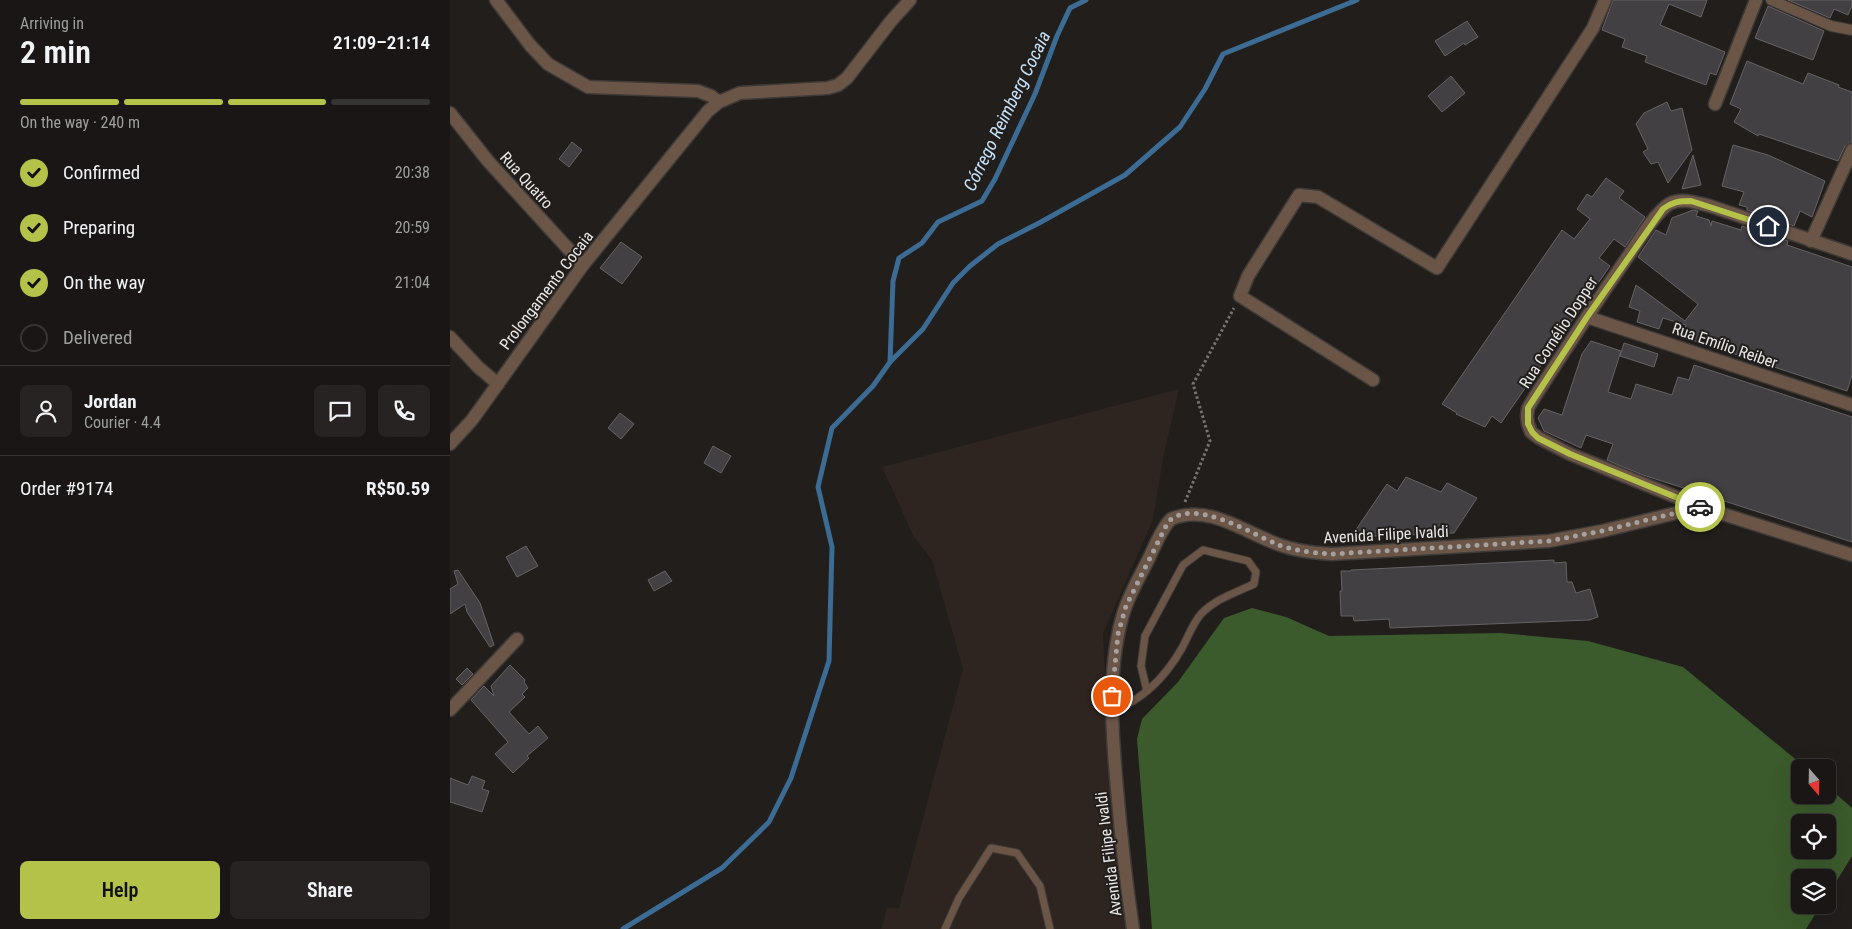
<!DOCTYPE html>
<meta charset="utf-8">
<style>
:root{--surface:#191615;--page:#262322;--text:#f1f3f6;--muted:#9f9fa0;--line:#373534;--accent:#b4c24a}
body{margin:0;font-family:"Roboto Condensed",sans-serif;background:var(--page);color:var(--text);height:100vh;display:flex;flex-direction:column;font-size:19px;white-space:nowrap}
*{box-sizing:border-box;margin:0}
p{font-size:16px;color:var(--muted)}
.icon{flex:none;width:28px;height:28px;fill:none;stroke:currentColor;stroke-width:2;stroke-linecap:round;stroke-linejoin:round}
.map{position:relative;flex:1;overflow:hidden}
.sheet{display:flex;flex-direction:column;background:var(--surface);width:450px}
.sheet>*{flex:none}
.needle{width:32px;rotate:160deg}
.tools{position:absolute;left:1341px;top:759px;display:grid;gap:10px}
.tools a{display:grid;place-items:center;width:45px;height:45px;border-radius:8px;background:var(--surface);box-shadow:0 5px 20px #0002,0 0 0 1px var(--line);font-size:25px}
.pin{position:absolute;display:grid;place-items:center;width:42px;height:42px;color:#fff;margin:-21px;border:2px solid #fff;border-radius:50%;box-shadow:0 1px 5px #0007}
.courier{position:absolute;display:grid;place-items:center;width:50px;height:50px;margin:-25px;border:4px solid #b4c24a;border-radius:50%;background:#fff;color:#222;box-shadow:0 1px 6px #0007}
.overview em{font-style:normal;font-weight:600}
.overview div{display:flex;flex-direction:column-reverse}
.overview{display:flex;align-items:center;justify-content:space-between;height:85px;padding:0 20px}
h1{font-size:32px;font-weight:600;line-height:38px}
.bar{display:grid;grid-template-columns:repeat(4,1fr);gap:8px 5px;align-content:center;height:60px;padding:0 20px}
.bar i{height:6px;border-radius:4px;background:var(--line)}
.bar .selected{background:var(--accent)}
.bar p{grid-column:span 4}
.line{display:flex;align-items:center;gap:12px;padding:0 20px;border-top:1px solid var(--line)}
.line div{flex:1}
.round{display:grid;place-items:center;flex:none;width:52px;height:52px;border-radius:8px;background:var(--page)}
ol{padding:0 20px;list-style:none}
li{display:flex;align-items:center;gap:15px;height:55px}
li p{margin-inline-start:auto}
li .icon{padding:5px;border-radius:50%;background:var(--accent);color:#111;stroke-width:4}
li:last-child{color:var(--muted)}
li i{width:28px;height:28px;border:2px solid var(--line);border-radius:50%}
.button{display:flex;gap:10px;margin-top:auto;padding:10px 20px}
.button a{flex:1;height:58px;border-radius:8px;background:var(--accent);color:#111;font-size:20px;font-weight:600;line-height:58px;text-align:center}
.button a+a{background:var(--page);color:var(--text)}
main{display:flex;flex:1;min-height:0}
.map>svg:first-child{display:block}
.built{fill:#2e2520}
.forest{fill:#3b5b2c;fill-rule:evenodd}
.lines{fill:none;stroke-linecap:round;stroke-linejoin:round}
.stream{stroke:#3c6c93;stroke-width:5}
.building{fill:#434043;stroke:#666265}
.service-casing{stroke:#3d3a38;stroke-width:9}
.pedestrian-casing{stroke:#3d3a38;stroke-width:12}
.minor-casing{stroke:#3d3a38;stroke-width:15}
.path{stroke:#767472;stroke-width:3;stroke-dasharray:2.5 2.5;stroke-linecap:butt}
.service{stroke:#6b5547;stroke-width:7}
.pedestrian{stroke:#6b5547;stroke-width:10}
.minor{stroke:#6b5547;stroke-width:12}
.done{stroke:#a4a1a0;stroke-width:5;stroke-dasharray:0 9}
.route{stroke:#b4c24a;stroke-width:6}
.labels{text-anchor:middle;stroke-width:4;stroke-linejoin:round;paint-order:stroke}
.street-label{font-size:16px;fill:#eae8e7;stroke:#211e1c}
.water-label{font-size:18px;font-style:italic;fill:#c6e2fa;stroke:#211e1c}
</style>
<main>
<section class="sheet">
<div class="overview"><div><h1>2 min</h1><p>Arriving in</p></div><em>21:09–21:14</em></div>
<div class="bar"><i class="selected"></i><i class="selected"></i><i class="selected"></i><i></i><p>On the way · 240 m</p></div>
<ol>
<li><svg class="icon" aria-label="check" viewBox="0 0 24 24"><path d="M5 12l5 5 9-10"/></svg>Confirmed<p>20:38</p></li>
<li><svg class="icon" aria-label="check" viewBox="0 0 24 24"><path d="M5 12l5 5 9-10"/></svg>Preparing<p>20:59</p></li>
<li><svg class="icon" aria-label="check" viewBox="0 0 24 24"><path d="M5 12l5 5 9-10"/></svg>On the way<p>21:04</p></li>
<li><i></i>Delivered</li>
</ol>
<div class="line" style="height:90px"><a class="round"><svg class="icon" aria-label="person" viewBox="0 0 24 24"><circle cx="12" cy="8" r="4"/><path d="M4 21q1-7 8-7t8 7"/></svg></a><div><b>Jordan</b><p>Courier · 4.4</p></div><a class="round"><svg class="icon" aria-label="chat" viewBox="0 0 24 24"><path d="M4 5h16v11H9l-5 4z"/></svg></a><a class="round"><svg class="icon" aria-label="phone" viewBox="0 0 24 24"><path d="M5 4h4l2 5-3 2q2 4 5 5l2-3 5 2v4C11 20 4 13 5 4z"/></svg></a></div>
<div class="line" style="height:65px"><div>Order #9174</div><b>R$50.59</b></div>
<div class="button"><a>Help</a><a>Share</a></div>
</section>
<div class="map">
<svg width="1402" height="929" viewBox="0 0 1402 929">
<rect width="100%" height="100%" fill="#211e1c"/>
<path class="built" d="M729,389L713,458L703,520L653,633L660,782L677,929H431L437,908H449L513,669L482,560L464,537L432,467Z"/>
<path class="forest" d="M802,608L836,617L879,636L1050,633L1138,641L1233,667L1355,767L1350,768V795H1378V787L1402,808V856L1378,895V878H1350V905H1371L1356,929H702L687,739L692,719L728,682L774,618ZM1350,822H1378V850H1350Z"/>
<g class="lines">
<g class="stream">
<path d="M440,362L473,329L503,283L520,266L548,244L591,222L675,175L730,127L755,89L773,54L907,0"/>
<path d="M173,929L272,868L319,822L341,778L379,661L382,547L368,487L382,428L423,386L440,362L443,281L449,258L472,243L488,222L532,201L545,179L585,94L607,36L620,8L636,0"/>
</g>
</g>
<g class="building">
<path d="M1163,0H1257L1251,17L1219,4L1210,25L1275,52L1266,75L1260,73L1256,85L1195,62L1197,56L1172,47L1175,39L1152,30Z"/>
<path d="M1338,0H1402V6L1398,15L1384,9L1380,18Z"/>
<path d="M1318,6L1374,31L1363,60L1305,38Z"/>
<path d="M1017,21L1028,37L1015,45L1014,43L995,56L985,41Z"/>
<path d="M1297,61L1353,84L1358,73L1389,85L1388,87L1402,92V142L1395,146L1388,161L1309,134L1308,136L1284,122L1291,109L1280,104Z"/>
<path d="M1001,76L1015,93L992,112L978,96Z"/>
<path d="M1217,102L1221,111L1232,108L1242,150L1218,183L1208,162L1201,164L1193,152L1198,149L1186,124L1194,113Z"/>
<path d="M122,142L132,150L119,167L109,159Z"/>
<path d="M1283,145L1318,155L1375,181L1362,217L1350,211L1344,226L1297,210V207L1289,205L1294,192L1272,186Z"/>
<path d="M1243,155L1251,185L1232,189Z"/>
<path d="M1156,178L1174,191L1169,198L1195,217L1175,247L1164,239L1149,258L1160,266L1051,423L1042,416L1035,427L1006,414L1007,413L992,404L1112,230L1124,239L1140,219L1127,209L1137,194L1142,197Z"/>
<path d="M1243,210L1248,211L1246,216L1259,220L1261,226L1262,221L1291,230L1292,226L1338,241L1337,245L1402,267V375L1397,391L1233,337L1236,325L1213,318L1209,329L1187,322L1190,311L1179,307L1186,285L1235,321L1248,304L1188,257L1206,230L1216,235L1222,218Z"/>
<path d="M171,242L192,257L172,284L150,268Z"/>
<path d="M1141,341L1171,351L1158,392L1181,399L1186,384L1222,395L1228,377L1239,380L1244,365L1402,417V542L1193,475L1173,467L1157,460L1163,444L1136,435L1131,448L1094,431L1088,418L1094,409L1112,415L1132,354Z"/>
<path d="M1174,343L1208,354L1204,367L1170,356Z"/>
<path d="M170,413L184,424L171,439L158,428Z"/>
<path d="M263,446L281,456L271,473L254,463Z"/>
<path d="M956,477L991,492L997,483L1027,498L1004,533L901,537L937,484L947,491Z"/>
<path d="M76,546L88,566L67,577L56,557Z"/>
<path d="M1104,560V563L1116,562L1117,582H1122L1126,593L1140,589L1148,617L1139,620L940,628L939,619L904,621L903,616H891L890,591H892L891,571H901V570Z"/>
<path d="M8,570L30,603L44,645L40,647L17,612L15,604L0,614V589L8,584L4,571Z"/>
<path d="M215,571L222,581L204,591L198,580Z"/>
<path d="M60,665L75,680L74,682L78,688L72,694L75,697L59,712L79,734L88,726L98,738L77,756L79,758L63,773L45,754L58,742L21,700L34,686L44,696L41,686Z"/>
<path d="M17,668L23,674L12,685L6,679Z"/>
<path d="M22,776L35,781L32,789L39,791L32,812L0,802V778L18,785Z"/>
</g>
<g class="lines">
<g class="service-casing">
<g id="service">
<path d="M662,711C693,700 716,676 732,648C738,637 743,623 751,614C765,599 785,593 804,584L806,572L798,561L753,550L733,565L695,636L691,666L697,691"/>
<path d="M495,929L509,898L541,848L567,853L590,886L600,929"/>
</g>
</g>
<g class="pedestrian-casing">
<path id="pedestrian" d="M1321,0L1381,26L1402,30"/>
</g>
<g class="minor-casing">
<g id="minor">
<path d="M46,0L80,45L98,64L138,87L248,91L261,96L269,102"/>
<path d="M1265,104L1306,0"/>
<path d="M0,113L38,161L133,265"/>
<path d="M1361,241L1402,150"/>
<path d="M1402,254L1260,206C1247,203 1232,197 1219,204C1205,213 1189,240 1179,255C1146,302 1115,350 1084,398L1078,408L1077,416L1078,424L1081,432L1089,438L1120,454L1251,507L1402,555"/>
<path d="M1137,317L1402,405"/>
<path d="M0,337L28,367L48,384"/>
<path d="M923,380L790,296L798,276L849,195L868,197L987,268L1143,28L1155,0"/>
<path d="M0,444L22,420L133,265L258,111L269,102L290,93L378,88L388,85L397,78L441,21L460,0"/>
<path d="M0,710L67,639"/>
<path d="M683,929C676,882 671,836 667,789C662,733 657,673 672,618C677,598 688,580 697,562C704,549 710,530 721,519C759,503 795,533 830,545C846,551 865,553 882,554L1099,541L1152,531L1251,507"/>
</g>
</g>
<path class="path" d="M735,502L760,441L743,384L784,308"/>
<use href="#service" class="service"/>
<use href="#pedestrian" class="pedestrian"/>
<use href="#minor" class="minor"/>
</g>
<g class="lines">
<path class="done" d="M662,696L668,634L676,606L718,522C743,496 803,535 829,545C846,551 865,553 882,554L1099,541L1152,531L1250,507"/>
<path class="route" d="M1250,507L1120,454L1088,438L1082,432L1078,424V408L1137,317L1213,209C1222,202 1229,201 1241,201L1318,226"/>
</g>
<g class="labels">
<g class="street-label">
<text transform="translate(77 180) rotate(48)" y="6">Rua Quatro</text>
<text transform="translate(96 290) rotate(-53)" y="6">Prolongamento Cocaia</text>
<text transform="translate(1108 332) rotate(-57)" y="6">Rua Cornélio Dopper</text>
<text transform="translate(1275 345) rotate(19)" y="6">Rua Emílio Reiber</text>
<text transform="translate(936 534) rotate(-3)" y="6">Avenida Filipe Ivaldi</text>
<text transform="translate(658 854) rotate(-97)" y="6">Avenida Filipe Ivaldi</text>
</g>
<g class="water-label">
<text transform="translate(557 111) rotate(-64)" y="6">Córrego Reimberg Cocaia</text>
</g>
</g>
</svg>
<div class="tools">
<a><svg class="needle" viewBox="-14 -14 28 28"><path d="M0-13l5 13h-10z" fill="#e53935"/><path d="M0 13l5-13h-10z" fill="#9f9fa0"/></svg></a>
<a><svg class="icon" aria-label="locate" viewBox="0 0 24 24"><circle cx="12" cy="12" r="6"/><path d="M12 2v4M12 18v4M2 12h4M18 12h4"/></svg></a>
<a><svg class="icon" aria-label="layers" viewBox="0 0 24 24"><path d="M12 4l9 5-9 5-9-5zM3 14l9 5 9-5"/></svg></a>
</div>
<div class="pin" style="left:662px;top:696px;background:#ea580c"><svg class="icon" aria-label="bag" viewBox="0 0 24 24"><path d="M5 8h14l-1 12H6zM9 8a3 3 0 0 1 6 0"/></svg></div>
<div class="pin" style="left:1318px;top:226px;background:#1f2937"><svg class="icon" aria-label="home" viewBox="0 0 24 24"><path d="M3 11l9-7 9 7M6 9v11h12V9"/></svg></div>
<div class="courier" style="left:1250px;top:507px"><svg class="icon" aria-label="car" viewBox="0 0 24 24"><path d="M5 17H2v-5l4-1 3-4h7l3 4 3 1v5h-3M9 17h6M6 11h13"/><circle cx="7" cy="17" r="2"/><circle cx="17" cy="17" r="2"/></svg></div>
</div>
</main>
